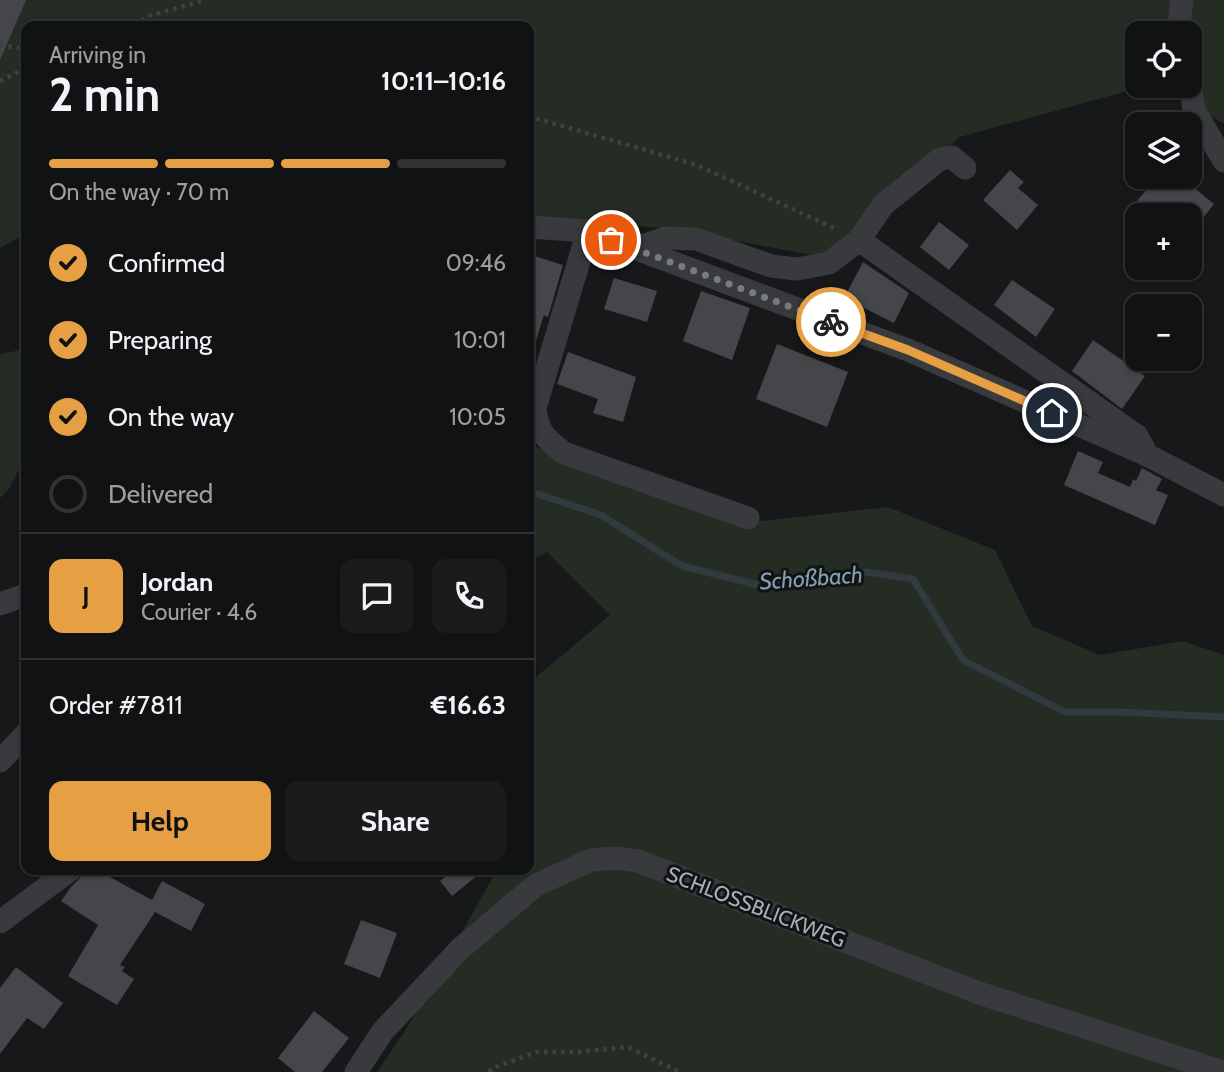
<!DOCTYPE html>
<meta charset="utf-8">
<style>
:root{--surface:#111213;--page:#1a1b1c;--text:#f1f3f6;--muted:#9c9ea0;--line:#303233;--accent:#e6a043}
body{margin:0;font-family:Cabin,sans-serif;background:var(--page);color:var(--text);height:100vh;display:flex;flex-direction:column;font-size:26px;white-space:nowrap}
*{box-sizing:border-box;margin:0}
p{font-size:23px;color:var(--muted)}
.icon{flex:none;width:38px;height:38px;fill:none;stroke:currentColor;stroke-width:2;stroke-linecap:round;stroke-linejoin:round}
.map{position:relative;flex:1;overflow:hidden}
.drawer{position:absolute;left:21px;top:21px;width:513px;height:854px;display:flex;flex-direction:column;background:var(--surface);border-radius:14px;box-shadow:0 2px 5px #0004,0 0 0 2px var(--line)}
.drawer>*{flex:none}
.controls{position:absolute;left:1125px;top:21px;display:grid;gap:14px}
.controls a{display:grid;place-items:center;width:77px;height:77px;border-radius:14px;background:var(--surface);box-shadow:0 2px 5px #0004,0 0 0 2px var(--line);font-size:35px}
.pin{position:absolute;display:grid;place-items:center;width:60px;height:60px;color:#fff;margin:-30px;border:4px solid #fff;border-radius:50%;box-shadow:0 2px 7px #0007}
.courier{position:absolute;display:grid;place-items:center;width:70px;height:70px;margin:-35px;border:5px solid #e6a043;border-radius:50%;background:#fff;color:#222;box-shadow:0 2px 9px #0007}
.head em{font-style:normal;font-weight:700}
.head div{display:flex;flex-direction:column-reverse}
.head{display:flex;align-items:center;justify-content:space-between;height:119px;padding:0 28px}
h1{font-size:46px;font-weight:700;line-height:52px}
.bar{display:grid;grid-template-columns:repeat(4,1fr);gap:10px 7px;align-content:center;height:84px;padding:0 28px}
.bar i{height:9px;border-radius:5px;background:var(--line)}
.bar .current{background:var(--accent)}
.bar p{grid-column:span 4}
.line{display:flex;align-items:center;gap:18px;padding:0 28px;border-top:2px solid var(--line)}
.line div{flex:1}
.round{display:grid;place-items:center;flex:none;width:74px;height:74px;border-radius:14px;background:var(--page)}
ol{padding:0 28px;list-style:none}
li{display:flex;align-items:center;gap:21px;height:77px}
li p{margin-inline-start:auto}
li .icon{padding:7px;border-radius:50%;background:var(--accent);color:#111;stroke-width:4}
li:last-child{color:var(--muted)}
li i{width:38px;height:38px;border:4px solid var(--line);border-radius:50%}
.primary-button{display:flex;gap:14px;margin-top:auto;padding:14px 28px}
.primary-button a{flex:1;height:80px;border-radius:14px;background:var(--accent);color:#111;font-size:28px;font-weight:700;line-height:80px;text-align:center}
.primary-button a+a{background:var(--page);color:var(--text)}
.map>svg:first-child{display:block}
.green{fill:#242c24}
.lines{fill:none;stroke-linecap:round;stroke-linejoin:round}
.stream{stroke:#303a3f;stroke-width:7}
.building{fill:#454649}
.path{stroke:#3f4145;stroke-width:4.5;stroke-dasharray:3.5 5;stroke-linecap:butt}
.minor{stroke:#393a3e;stroke-width:23}
.done{stroke:#777b80;stroke-width:7;stroke-dasharray:0 12.6}
.route{stroke:#e6a043;stroke-width:9}
.labels{text-anchor:middle;stroke-width:6;stroke-linejoin:round;paint-order:stroke}
.street-label{font-size:21px;fill:#abb0b8;stroke:#121314}
.water-label{font-size:23px;font-style:italic;fill:#84a0b1;stroke:#121314}
</style>
<div class="map">
<svg width="1224" height="1072" viewBox="0 0 1224 1072">
<rect width="100%" height="100%" fill="#171819"/>
<g class="green">
<path d="M0,0H1224V124L1162,86H1190V33H1138V86H1146L960,137L822,257L673,229L529,217L528,26H26V234L0,248Z"/>
<path d="M26,349V455L9,489L0,498V354Z"/>
<path d="M532,445L735,524L888,507L995,550L1032,626L1100,655L1183,641L1224,655V1072H377L407,1028L497,870H528L529,683L610,615L547,552L529,561L528,449Z"/>
</g>
<g class="lines">
<path class="stream" d="M528,491L601,515L682,566L762,586L831,574L867,572L913,579L963,660L1065,712H1120L1224,717"/>
</g>
<g class="building">
<path d="M0,0H26L0,60Z"/>
<path d="M1010,170L1024,182L1018,188L1038,205L1017,230L983,200Z"/>
<path d="M1157,177H1181L1214,204L1190,234V215H1153L1137,201Z"/>
<path d="M939,222L969,245L949,270L920,247Z"/>
<path d="M528,254L563,265L548,317L544,315L533,350L528,349Z"/>
<path d="M863,262L909,293L894,323L844,298Z"/>
<path d="M614,278L657,291L647,322L604,309Z"/>
<path d="M1012,280L1055,309L1036,337L994,305Z"/>
<path d="M701,291L750,308L732,360L683,341Z"/>
<path d="M1093,340L1145,376L1122,409L1072,371Z"/>
<path d="M777,344L848,372L827,427L756,399Z"/>
<path d="M568,352L636,377L623,422L593,413L598,399L557,384Z"/>
<path d="M1078,451L1103,462L1098,473L1130,487L1133,479L1136,481L1142,468L1162,479L1156,490L1168,495L1155,525L1064,485Z"/>
<path d="M84,870H97L152,900L162,881L205,904L191,931L155,912L120,965L125,967L122,971L134,979L117,1005L68,976L98,925L61,901L71,887L82,876Z"/>
<path d="M454,870H484L452,896L440,881Z"/>
<path d="M361,920L397,933L380,978L344,964Z"/>
<path d="M16,967L63,1003L44,1029L27,1018L0,1054V988Z"/>
<path d="M314,1011L349,1038L322,1072H295L278,1058Z"/>
</g>
<g class="lines">
<g class="path">
<path d="M135,26L148,16L206,0"/>
<path d="M0,45L26,49"/>
<path d="M0,81L26,68"/>
<path d="M528,116L697,165L836,229"/>
<path d="M489,1072L493,1068L536,1052H577L628,1047L680,1072"/>
</g>
<g class="minor">
<path d="M1181,33L1179,23L1182,0"/>
<path d="M1190,86L1194,110L1224,161"/>
<path d="M528,227L588,231L908,350L1147,455L1224,495"/>
<path d="M588,231L535,408C538,433 545,438 564,453L748,518"/>
<path d="M859,240L1137,436L1144,449"/>
<path d="M634,249L666,238L696,239L771,266L797,269L829,263L859,240L883,205L940,159L952,157L965,168"/>
<path d="M0,604L26,595"/>
<path d="M0,761L26,734"/>
<path d="M0,922L70,870"/>
<path d="M356,1072L383,1031L460,949L536,885L591,860L615,858L638,861L979,993L1223,1072"/>
</g>
</g>
<g class="lines">
<path class="done" d="M611,240L831,322"/>
<path class="route" d="M831,322L908,350L1052,413"/>
</g>
<g class="labels">
<g class="street-label">
<text transform="translate(756 907) rotate(21)" y="7">SCHLOSSBLICKWEG</text>
</g>
<g class="water-label">
<text transform="translate(811 578) rotate(-4)" y="8">Schoßbach</text>
</g>
</g>
</svg>
<div class="controls">
<a><svg class="icon" aria-label="locate" viewBox="0 0 24 24"><circle cx="12" cy="12" r="6"/><path d="M12 2v4M12 18v4M2 12h4M18 12h4"/></svg></a>
<a><svg class="icon" aria-label="layers" viewBox="0 0 24 24"><path d="M12 4l9 5-9 5-9-5zM3 14l9 5 9-5"/></svg></a>
<a>+</a>
<a>−</a>
</div>
<div class="pin" style="left:611px;top:240px;background:#ea580c"><svg class="icon" aria-label="bag" viewBox="0 0 24 24"><path d="M5 8h14l-1 12H6zM9 8a3 3 0 0 1 6 0"/></svg></div>
<div class="pin" style="left:1052px;top:413px;background:#1f2937"><svg class="icon" aria-label="home" viewBox="0 0 24 24"><path d="M3 11l9-7 9 7M6 9v11h12V9"/></svg></div>
<div class="courier" style="left:831px;top:322px"><svg class="icon" aria-label="bike" viewBox="0 0 24 24"><circle cx="6" cy="16" r="4"/><circle cx="18" cy="16" r="4"/><path d="M6 16l4-8h5l3 8M10 8l3 8H6M13 5h3"/></svg></div>
<section class="drawer">
<div class="head"><div><h1>2 min</h1><p>Arriving in</p></div><em>10:11–10:16</em></div>
<div class="bar"><i class="current"></i><i class="current"></i><i class="current"></i><i></i><p>On the way · 70 m</p></div>
<ol>
<li><svg class="icon" aria-label="check" viewBox="0 0 24 24"><path d="M5 12l5 5 9-10"/></svg>Confirmed<p>09:46</p></li>
<li><svg class="icon" aria-label="check" viewBox="0 0 24 24"><path d="M5 12l5 5 9-10"/></svg>Preparing<p>10:01</p></li>
<li><svg class="icon" aria-label="check" viewBox="0 0 24 24"><path d="M5 12l5 5 9-10"/></svg>On the way<p>10:05</p></li>
<li><i></i>Delivered</li>
</ol>
<div class="line" style="height:126px"><b class="round" style="background:var(--accent);color:#111">J</b><div><b>Jordan</b><p>Courier · 4.6</p></div><a class="round"><svg class="icon" aria-label="chat" viewBox="0 0 24 24"><path d="M4 5h16v11H9l-5 4z"/></svg></a><a class="round"><svg class="icon" aria-label="phone" viewBox="0 0 24 24"><path d="M5 4h4l2 5-3 2q2 4 5 5l2-3 5 2v4C11 20 4 13 5 4z"/></svg></a></div>
<div class="line" style="height:91px"><div>Order #7811</div><b>€16.63</b></div>
<div class="primary-button"><a>Help</a><a>Share</a></div>
</section>
</div>
